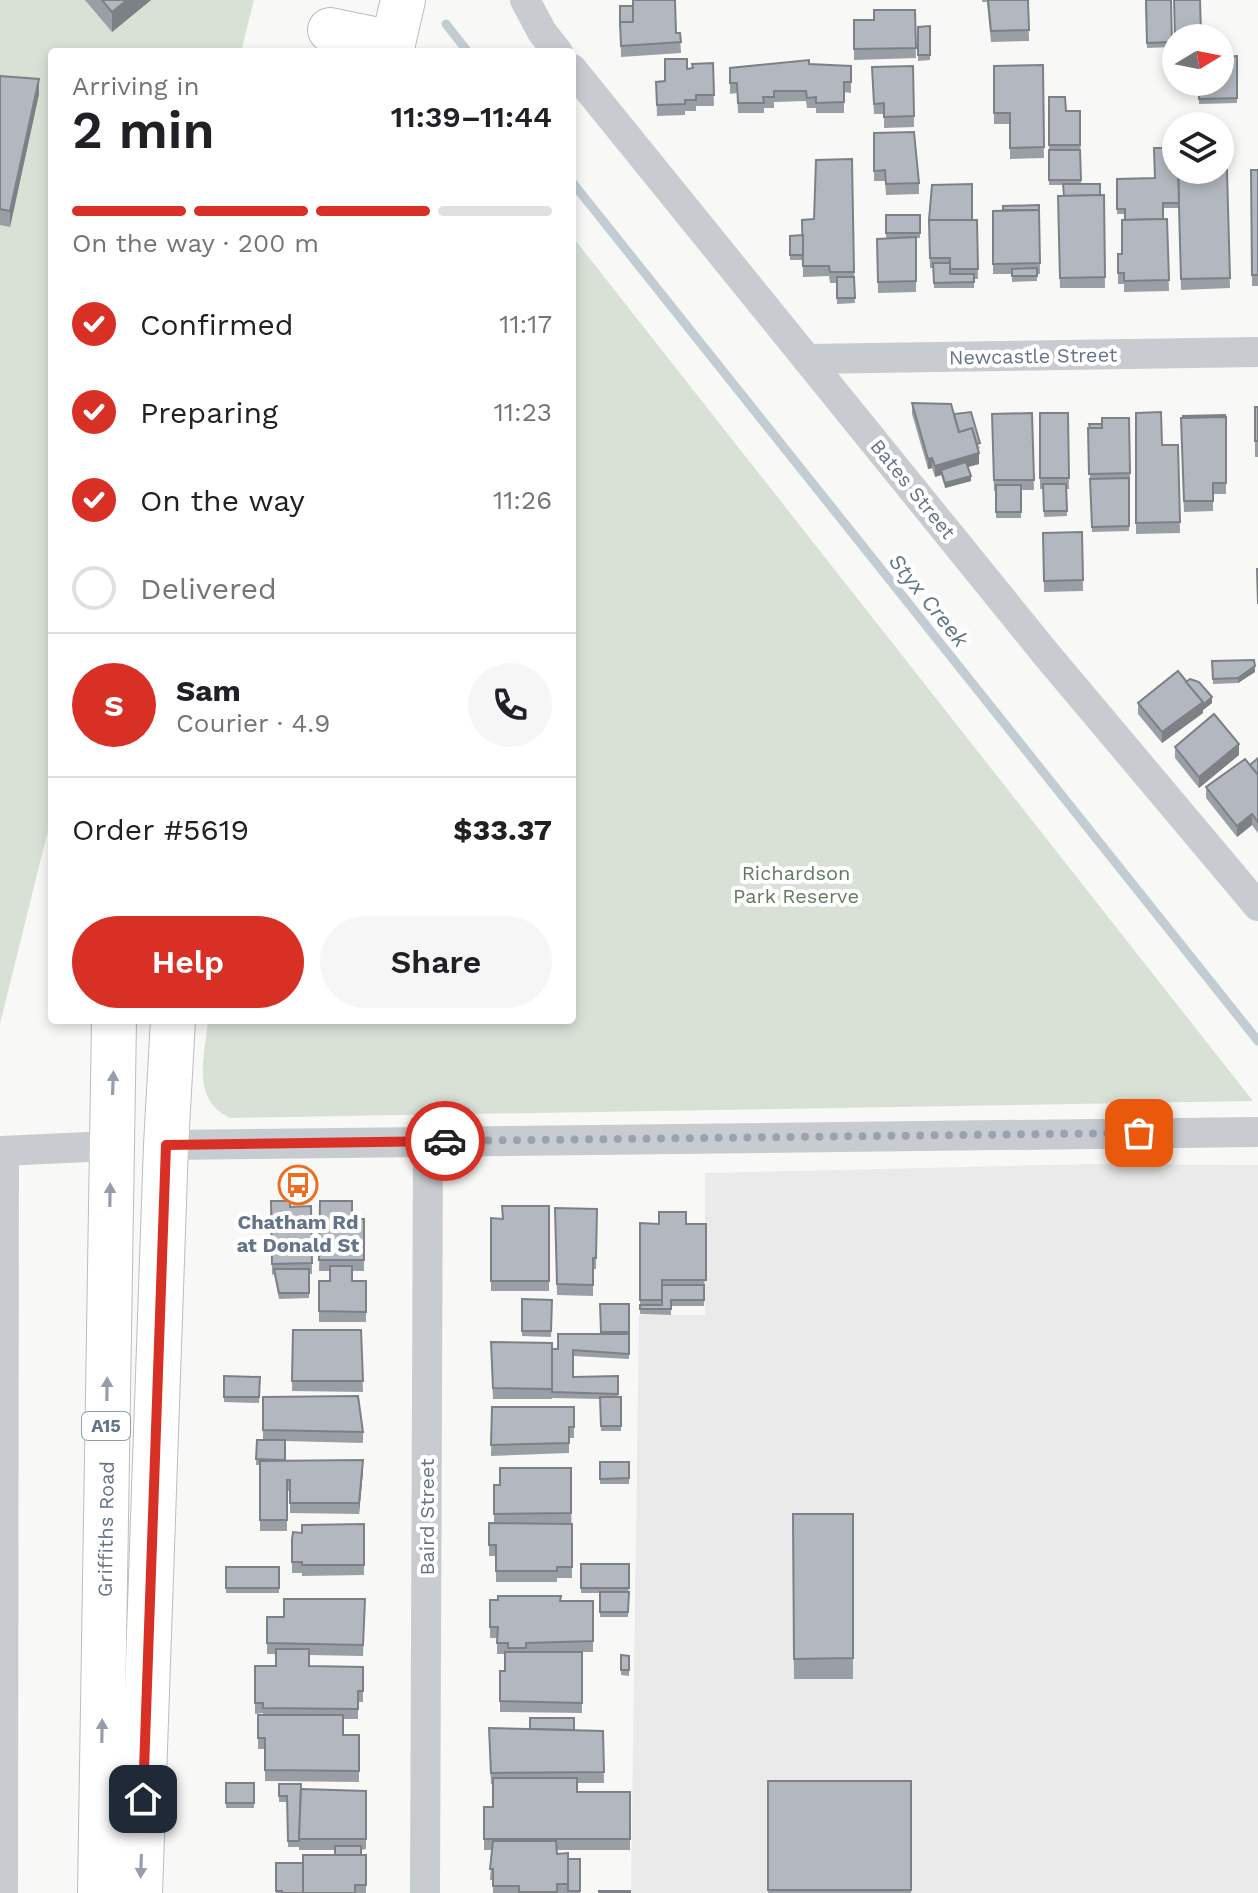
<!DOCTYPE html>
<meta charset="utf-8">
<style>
:root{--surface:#fff;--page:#f6f6f6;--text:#202124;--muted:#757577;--line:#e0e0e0;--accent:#d93025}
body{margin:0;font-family:"Work Sans",sans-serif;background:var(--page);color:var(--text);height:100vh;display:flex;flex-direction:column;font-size:30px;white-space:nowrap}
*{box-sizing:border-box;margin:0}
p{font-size:26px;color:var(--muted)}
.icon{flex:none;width:44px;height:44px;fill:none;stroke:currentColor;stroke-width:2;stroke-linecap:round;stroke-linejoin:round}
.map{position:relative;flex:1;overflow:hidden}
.drawer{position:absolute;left:48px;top:48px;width:528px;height:976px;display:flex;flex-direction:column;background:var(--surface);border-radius:8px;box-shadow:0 4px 12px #0003}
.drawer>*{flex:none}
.needle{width:52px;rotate:80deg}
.tools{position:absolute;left:1162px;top:24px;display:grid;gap:16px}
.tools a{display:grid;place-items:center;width:72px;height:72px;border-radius:50%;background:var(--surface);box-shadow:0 4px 12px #0003;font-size:40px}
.pin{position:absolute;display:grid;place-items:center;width:68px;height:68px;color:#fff;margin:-34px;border-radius:16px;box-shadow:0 4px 12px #0006}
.courier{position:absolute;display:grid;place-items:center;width:80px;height:80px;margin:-40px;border:6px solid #d93025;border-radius:50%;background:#fff;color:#222;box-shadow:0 2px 10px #0007}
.summary em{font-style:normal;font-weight:600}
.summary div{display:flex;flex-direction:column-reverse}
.summary{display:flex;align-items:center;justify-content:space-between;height:136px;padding:0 24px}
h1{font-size:52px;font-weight:600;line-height:60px}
.bar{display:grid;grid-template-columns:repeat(4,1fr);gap:12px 8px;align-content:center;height:96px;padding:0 24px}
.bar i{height:10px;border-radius:6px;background:var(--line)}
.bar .selected{background:var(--accent)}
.bar p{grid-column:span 4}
.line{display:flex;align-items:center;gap:20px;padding:0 24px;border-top:2px solid var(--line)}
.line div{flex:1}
.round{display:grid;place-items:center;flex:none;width:84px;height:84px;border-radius:42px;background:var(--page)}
ol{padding:0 24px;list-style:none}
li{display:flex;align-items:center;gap:24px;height:88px}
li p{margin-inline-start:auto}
li .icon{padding:8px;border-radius:50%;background:var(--accent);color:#fff;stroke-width:4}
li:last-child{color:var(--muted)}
li i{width:44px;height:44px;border:4px solid var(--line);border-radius:50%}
.button{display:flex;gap:16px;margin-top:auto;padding:16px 24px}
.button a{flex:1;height:92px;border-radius:48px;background:var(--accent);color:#fff;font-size:32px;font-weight:600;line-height:92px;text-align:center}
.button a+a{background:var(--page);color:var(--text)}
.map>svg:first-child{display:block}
.built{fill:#e9eae9}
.green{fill:#d9e1d7}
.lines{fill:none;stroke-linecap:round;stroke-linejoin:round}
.stream{stroke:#c3ccd2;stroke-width:9}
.highway-casing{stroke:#babdc1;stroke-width:46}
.street{stroke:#c8cbcf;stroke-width:30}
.highway{stroke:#fff;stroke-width:44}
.wall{fill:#9a9ea5}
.shaded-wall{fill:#7d8186}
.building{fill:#b3b8c0;stroke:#7d8186;stroke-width:2}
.oneway{fill:#949eac}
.done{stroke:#99a3af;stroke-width:8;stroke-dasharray:0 14.4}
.route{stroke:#d93025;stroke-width:10}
.labels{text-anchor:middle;stroke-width:8;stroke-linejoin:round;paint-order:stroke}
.shield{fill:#fff;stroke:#949eac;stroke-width:2}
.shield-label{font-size:18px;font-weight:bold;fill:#667489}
.street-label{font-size:20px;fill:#667489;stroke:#fff}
.park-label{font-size:20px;fill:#637a61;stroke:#fff}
.poi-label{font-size:20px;font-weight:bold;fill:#667489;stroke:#fff}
.water-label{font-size:22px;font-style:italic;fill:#627684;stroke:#fff}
</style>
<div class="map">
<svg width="1258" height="1893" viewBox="0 0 1258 1893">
<rect width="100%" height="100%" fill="#f8f9f6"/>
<path class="built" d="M1092,1164L1258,1165V1893H631L639,1315H705V1173Z"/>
<g class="green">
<path d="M0,0H254L241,52H52V814L0,1024Z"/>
<path d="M572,236L1253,1101L230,1118C190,1099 205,1057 208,1020H572Z"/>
</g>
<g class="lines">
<g class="stream">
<path d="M446,24L468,52"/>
<path d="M572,182L1258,1041"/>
</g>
<g class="highway-casing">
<g id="highway">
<path d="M330,30L393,43"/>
<path d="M391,52L403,0"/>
<path id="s1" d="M100,1893L114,1020"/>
<path d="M140,1893L166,1145L173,1020"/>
</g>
</g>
<g class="street">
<path d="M525,0L542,32L558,52"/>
<path d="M572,69L1046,654L1258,906"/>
<path d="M807,359L1258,352"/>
<path d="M166,1145L1258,1132"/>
<path d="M0,1151L111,1146"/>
<path d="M3,1893L4,1151"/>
<path d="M425,1893L428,1142"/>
</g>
<use href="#highway" class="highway"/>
</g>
<g class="wall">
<path d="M85,0H151L112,32Z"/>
<path d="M982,0H1028L1029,41L991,42L987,2H982Z"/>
<path d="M1145,0H1171L1172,47L1147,48Z"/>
<path d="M1174,0H1200L1201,38H1176L1175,42Z"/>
<path d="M620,6L676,33H680L681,53L621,57Z"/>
<path d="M915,10L916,58L854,60V20H874Z"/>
<path d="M930,26V60L918,61V27Z"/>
<path d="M1237,56V103L1199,104V82Z"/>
<path d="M713,63L714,106H696V111H685V115L657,116L656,82L665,81L687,69Z"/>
<path d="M809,64L851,66V93L844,92V113H816V108H807L806,101L774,102V108H764V113H738L737,93L730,94V68Z"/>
<path d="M1043,65L1044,158L1010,159V124H994V66Z"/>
<path d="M913,66L914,127L884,128V114H874L872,67Z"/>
<path d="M0,76L39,94L10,227L0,225Z"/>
<path d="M1049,97L1066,111H1080L1081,184L1100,195H1104L1105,288H1060L1058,196H1063V185H1049Z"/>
<path d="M874,133L919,183V194L886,195L885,181H874Z"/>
<path d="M1226,136L1230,288L1181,290L1179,208H1163V219H1167L1169,291L1124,292V284H1118V254H1122L1125,214H1117V179L1155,178L1176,148Z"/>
<path d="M852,159L855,303L837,304V283H830L829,276L803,277V260H790V236L802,235L814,219Z"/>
<path d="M1251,170H1258V286H1252Z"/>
<path d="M1039,205L1040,274H1037V281L1012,282V274H993V211L1003,210Z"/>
<path d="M886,215H920V238H916V292L878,293L877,239L886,238Z"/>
<path d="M929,220H977L978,279H974V288H934V268H930Z"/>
<path d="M912,403L954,414L980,448L978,449L979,464L968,467L971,481L945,488L941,475L935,477L932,468L928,469L912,414Z"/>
<rect x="1255" y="407" width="3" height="50"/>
<path d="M1032,413L1034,490H1021V518H996V491H994L992,414Z"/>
<path d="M1040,413H1068L1069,489H1066L1067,516L1044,517L1043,489H1040Z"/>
<path d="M1136,413L1162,445H1178L1180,533L1136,534Z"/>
<path d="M1226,417V494H1213V511L1184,512L1181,428L1183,418Z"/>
<path d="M1088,428L1130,473L1129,531L1092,532Z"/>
<path d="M1082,532L1083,591L1044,592L1043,533Z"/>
<path d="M1212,661L1255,672L1238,683L1213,684Z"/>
<path d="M1186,682L1212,703L1203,710V713L1162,743L1138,714V703Z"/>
<path d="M1175,747L1239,755L1199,788L1175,758Z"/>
<path d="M1258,758V833L1252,825L1237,837L1206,798V787L1250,765Z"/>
<path d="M271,1201L290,1207L311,1206L312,1274H309V1298L279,1299L274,1274L272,1275Z"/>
<path d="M320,1201L352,1219H364V1271H352V1281H366V1322H319V1281H330V1271H319Z"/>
<path d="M549,1206V1291H491V1218L502,1219Z"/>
<path d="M555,1208L597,1209L596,1269H593V1296L557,1295Z"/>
<path d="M640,1223L706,1224L704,1306H671V1315L640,1314Z"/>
<path d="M522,1299L552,1300L551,1337L522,1336Z"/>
<path d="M600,1304H629V1359L573,1356V1377L618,1376V1397H621V1431H601L600,1399L552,1398V1396V1399H493L491,1353H552L558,1349L601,1334Z"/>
<path d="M293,1330H361L363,1392L292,1391Z"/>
<path d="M224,1376L260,1377L259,1403L224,1402Z"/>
<path d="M263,1397L363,1432V1443L285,1441V1461L363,1471L359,1514L290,1513V1491H287V1531H260V1465H256L257,1440H263Z"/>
<path d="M492,1407H574V1438H569V1453L491,1456Z"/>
<rect x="600" y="1462" width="29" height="22"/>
<path d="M571,1468L572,1578H557V1582H496V1556H489V1523H494V1485H500Z"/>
<path d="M793,1514H853V1679H794Z"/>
<path d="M364,1524V1575L302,1576V1573H292V1550L302,1533Z"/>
<path d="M581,1564H629L628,1617H600V1593H581Z"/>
<rect x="226" y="1567" width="53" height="26"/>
<path d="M365,1599L363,1656L309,1655V1666L363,1667V1702H358V1719H343V1735H359V1782L265,1781V1749H258V1715H263V1713L255,1714V1666H276V1654H267V1617H284Z"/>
<path d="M490,1600L593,1601V1652H582V1713L500,1712V1671H505V1654H497V1638H490Z"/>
<path d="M621,1655L629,1656V1676L621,1675Z"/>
<path d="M574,1730L603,1731L604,1783H577V1792H630V1850H557V1854L568,1859H580V1893H493V1880H490L492,1850H484V1807H493V1784H491L489,1739Z"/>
<rect x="768" y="1781" width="143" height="112"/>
<rect x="226" y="1783" width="28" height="25"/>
<path d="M279,1784L300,1818L366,1791V1849L361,1850V1855H366V1893H276V1863H303L335,1855V1850H299V1845V1847H288L287,1802H279Z"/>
</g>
<g class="shaded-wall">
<path d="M127,0H151L112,32V12Z"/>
<path d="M39,79V94L10,227V211Z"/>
<path d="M979,453V464L942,474L941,470V475L935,477V466Z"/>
<path d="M932,458V468L928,469V459Z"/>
<path d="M971,476V481L945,488V483Z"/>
<path d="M1255,666V672L1238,683V678Z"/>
<path d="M1212,697V703L1203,710V713L1162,743V732L1203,702Z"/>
<path d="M1239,744V755L1199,788V777Z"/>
<path d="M1252,814V825L1237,837V826Z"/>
<path d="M363,1460V1471L359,1514V1503Z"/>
</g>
<g class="building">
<path d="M102,0H127L112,12Z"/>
<path d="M633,0H675L676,33H680L681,42L621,46L620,22H633Z"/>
<path d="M988,0H1028L1029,30L991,31Z"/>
<path d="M1146,0H1171L1172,42L1147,43Z"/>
<path d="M1174,0H1200L1201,35L1175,36Z"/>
<path d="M620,6H633V22H620V27Z"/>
<path d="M874,10H915L916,48L854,49V20H874Z"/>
<path d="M930,26V55H918V27Z"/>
<path d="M1237,56V98L1199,99V82H1220V57Z"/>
<path d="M665,59H687V69L693,68L692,64L713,63L714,95H696V100H685V104L657,105L656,82L665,81Z"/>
<path d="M809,60V64L851,66V82H844V102L816,103V97L807,98L806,91H774V97H763L764,103H738L737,83H730V68Z"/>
<path d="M1043,65L1044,147L1010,148V113H994V66Z"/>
<path d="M913,66L914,116L884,117V103L874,104L872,67Z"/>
<path d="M0,76L39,79L10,211L0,209Z"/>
<path d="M1049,97H1065L1066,111H1080V145H1049Z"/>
<path d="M914,132L919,183L886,184L885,170L874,171V133Z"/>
<path d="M1226,136L1230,278L1181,279L1178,170H1220V137Z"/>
<path d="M1154,148H1176V170H1178L1179,203H1163V219L1125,220V209H1117V179L1155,178Z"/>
<path d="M1049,150H1080L1081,180H1049Z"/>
<path d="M852,159L854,272H830L829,266H803L802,220L814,219L816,160Z"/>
<path d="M1251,170H1258V275H1252Z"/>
<path d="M972,184V220H929L932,185Z"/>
<path d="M1063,184H1100V195L1064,196Z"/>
<path d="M1104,195L1105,277L1060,278L1058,196Z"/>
<path d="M1039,205V210H1003V206Z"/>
<path d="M1039,210L1040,263L993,264V211Z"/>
<rect x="886" y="215" width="34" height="18"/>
<path d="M1167,219L1169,280L1124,281V273H1118V254H1122V220Z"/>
<path d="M929,220H977L978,269H950V258H930Z"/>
<path d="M803,235V255H790V236Z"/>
<path d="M916,237V281L878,282L877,239Z"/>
<path d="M933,263H950V274H974V282L934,283Z"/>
<path d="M1037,268V276H1012V269Z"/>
<path d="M837,277H854L855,298H837Z"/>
<path d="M912,403L951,404L959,432L972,428L979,453L935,466L932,458L928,459Z"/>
<rect x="1255" y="407" width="3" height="34"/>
<path d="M971,412L980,443L977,444L972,428L959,432L954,414Z"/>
<path d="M1161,412L1162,445H1178L1180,522L1136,523V413Z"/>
<path d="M1032,413L1034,480H994L992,414Z"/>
<path d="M1040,413H1068L1069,478H1040Z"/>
<path d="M1225,415V417L1183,418V416Z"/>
<path d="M1226,417V483H1213V501H1184L1181,418Z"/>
<path d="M1102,418H1129L1130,473L1089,474L1088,428H1102Z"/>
<path d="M1089,424H1102V428H1090Z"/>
<path d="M966,462L971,476L945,483L941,470Z"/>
<path d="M1129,478V526L1092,527L1090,479Z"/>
<path d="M1043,484H1066L1067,511H1044Z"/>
<rect x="996" y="485" width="25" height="27"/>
<path d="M1082,532L1083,580L1044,581L1043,533Z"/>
<path d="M1257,569H1258V604Z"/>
<path d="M1254,660L1255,666L1238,678L1213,679L1212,661Z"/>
<path d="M1178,671L1203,702L1162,732L1138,703Z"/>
<path d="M1190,679L1199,682L1212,697L1203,705V702L1186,682Z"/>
<path d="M1214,714L1239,744L1199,777L1175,747Z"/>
<path d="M1258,758V775L1250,765Z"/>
<path d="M1245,759L1258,775V822L1252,814L1237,826L1206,787Z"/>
<path d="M271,1201H290V1207L311,1206L312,1263L272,1264Z"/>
<path d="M320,1201H352V1219H364V1260H319Z"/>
<path d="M502,1206H549V1281H491V1218L503,1219Z"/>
<path d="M555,1208L597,1209L596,1258H593V1285L557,1284Z"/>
<path d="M659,1212H686V1224H706V1280H662V1300H640V1223L659,1224Z"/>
<path d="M330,1266H352V1281H366V1312L319,1311V1281H330Z"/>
<path d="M274,1269H309V1293H279Z"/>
<path d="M662,1285H704V1300H671V1309H640V1305H662Z"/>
<path d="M522,1299L552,1300L551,1331H522Z"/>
<path d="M600,1304H629V1332H601Z"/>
<path d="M293,1330H361L363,1381H292Z"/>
<path d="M558,1334H629V1354L573,1350V1377L618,1376V1394L552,1392V1349H558Z"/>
<path d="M491,1342L552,1343V1389L493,1388Z"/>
<path d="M224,1376L260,1377L259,1397H224Z"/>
<path d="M358,1396L363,1432L263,1430V1397Z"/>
<path d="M600,1397H621V1426H601Z"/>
<path d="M492,1407H574V1427H569V1443L491,1445Z"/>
<path d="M257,1440H285V1460L256,1459Z"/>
<path d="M363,1460L359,1503H290V1480H287V1520H260V1461Z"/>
<path d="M600,1462H629V1478L600,1479Z"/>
<path d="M500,1468H571V1513L494,1514V1485H500Z"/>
<path d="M793,1514H853V1658L794,1659Z"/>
<path d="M489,1523L572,1524V1567H557V1571H496V1545H489Z"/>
<path d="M364,1524V1565H302V1562H292V1540L293,1532L302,1533V1525Z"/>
<rect x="581" y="1564" width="48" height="24"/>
<rect x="226" y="1567" width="53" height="21"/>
<path d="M600,1592H629L628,1612H600Z"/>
<path d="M498,1596H561L560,1601H593V1641L526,1643V1648H508V1643H497L498,1627H490V1600H498Z"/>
<path d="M284,1599H365L363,1645L267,1643V1617H284Z"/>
<path d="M276,1649H309V1666L363,1667V1691H358V1709L263,1708V1703H255V1666H276Z"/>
<path d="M505,1652H582V1703L500,1701V1671H505Z"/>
<path d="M621,1655L629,1656V1670H621Z"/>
<path d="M258,1715H343V1735H359V1771L265,1770V1738H258Z"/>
<path d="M530,1718H574V1730L530,1729Z"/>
<path d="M489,1728L603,1731L604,1772L491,1773Z"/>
<path d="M493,1778H577V1792H630V1839H484V1807H493Z"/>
<rect x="768" y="1781" width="143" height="109"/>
<rect x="226" y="1783" width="28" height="20"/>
<path d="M279,1784H301L299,1841H288L287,1796H279Z"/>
<path d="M301,1789L366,1791V1839H299Z"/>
<path d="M493,1841H556L557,1854L568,1853V1884H557V1892H519V1886H493V1869H490Z"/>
<rect x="335" y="1846" width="26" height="9"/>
<path d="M303,1855H366V1885H355V1893H303Z"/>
<rect x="568" y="1859" width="12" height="32"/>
<path d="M276,1863H303V1893H282V1891H276Z"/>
<rect x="599" y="1891" width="31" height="2"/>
</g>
<defs><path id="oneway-solid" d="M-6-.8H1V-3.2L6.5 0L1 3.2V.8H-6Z" transform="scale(2)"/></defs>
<g class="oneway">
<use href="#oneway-solid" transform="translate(113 1083) rotate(-88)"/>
<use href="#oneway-solid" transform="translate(110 1195) rotate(-89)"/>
<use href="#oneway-solid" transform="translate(107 1389) rotate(-89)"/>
<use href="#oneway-solid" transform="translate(102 1731) rotate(-89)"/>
<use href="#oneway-solid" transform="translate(141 1866) rotate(92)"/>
</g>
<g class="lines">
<path class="done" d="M445,1141L1139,1133"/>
<path class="route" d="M143,1799L166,1145L445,1141"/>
</g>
<defs>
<g id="bus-ring" transform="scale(2)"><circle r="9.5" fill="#fff" stroke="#ef6d1f" stroke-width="1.5"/><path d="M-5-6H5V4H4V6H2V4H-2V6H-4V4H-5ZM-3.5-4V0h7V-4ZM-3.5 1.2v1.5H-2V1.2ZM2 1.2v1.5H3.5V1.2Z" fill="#ef6d1f"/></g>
</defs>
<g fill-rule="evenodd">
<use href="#bus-ring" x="298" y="1185"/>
</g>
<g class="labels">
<rect class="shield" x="82" y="1412" width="48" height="28" rx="6"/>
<g class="shield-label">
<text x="106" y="1432">A15</text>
</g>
<g class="street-label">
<text transform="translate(1033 356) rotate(-1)" y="7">Newcastle Street</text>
<text transform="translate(913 489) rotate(51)" y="7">Bates Street</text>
<text transform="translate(427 1517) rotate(-90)" y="7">Baird Street</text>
<text dy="7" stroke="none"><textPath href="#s1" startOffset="364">Griffiths Road</textPath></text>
</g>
<g class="park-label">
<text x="796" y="880">Richardson<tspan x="796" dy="23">Park Reserve</tspan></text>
</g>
<g class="poi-label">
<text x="298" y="1229">Chatham Rd<tspan x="298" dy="23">at Donald St</tspan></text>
</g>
<g class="water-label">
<text transform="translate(929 600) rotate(51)" y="8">Styx Creek</text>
</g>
</g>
</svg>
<div class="tools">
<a><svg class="needle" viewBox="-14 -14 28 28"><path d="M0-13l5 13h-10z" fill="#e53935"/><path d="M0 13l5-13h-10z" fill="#757577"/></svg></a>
<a><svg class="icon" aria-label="layers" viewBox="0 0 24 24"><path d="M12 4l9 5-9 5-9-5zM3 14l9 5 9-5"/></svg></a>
</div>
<div class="pin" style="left:1139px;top:1133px;background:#ea580c"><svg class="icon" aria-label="bag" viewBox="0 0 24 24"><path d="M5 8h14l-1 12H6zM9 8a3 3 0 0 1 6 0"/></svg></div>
<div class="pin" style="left:143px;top:1799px;background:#1f2937"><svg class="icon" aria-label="home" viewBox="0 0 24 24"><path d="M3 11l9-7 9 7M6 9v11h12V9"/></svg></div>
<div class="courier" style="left:445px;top:1141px"><svg class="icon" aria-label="car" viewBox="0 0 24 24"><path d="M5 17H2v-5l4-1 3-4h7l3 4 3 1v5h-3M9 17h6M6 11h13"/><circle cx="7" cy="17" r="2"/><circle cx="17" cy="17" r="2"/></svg></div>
<section class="drawer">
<div class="summary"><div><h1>2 min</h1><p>Arriving in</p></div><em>11:39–11:44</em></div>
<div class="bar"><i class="selected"></i><i class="selected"></i><i class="selected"></i><i></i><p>On the way · 200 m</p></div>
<ol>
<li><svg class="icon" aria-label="check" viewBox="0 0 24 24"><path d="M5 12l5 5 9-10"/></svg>Confirmed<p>11:17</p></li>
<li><svg class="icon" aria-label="check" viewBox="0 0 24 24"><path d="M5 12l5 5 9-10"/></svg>Preparing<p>11:23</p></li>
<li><svg class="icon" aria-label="check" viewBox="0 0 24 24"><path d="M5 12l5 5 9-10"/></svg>On the way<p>11:26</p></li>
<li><i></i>Delivered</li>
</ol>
<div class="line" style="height:144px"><b class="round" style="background:var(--accent);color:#fff">S</b><div><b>Sam</b><p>Courier · 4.9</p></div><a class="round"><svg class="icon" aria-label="phone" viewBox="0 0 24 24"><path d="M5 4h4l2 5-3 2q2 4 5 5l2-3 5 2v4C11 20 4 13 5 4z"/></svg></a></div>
<div class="line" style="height:104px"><div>Order #5619</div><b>$33.37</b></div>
<div class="button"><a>Help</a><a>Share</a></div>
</section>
</div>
